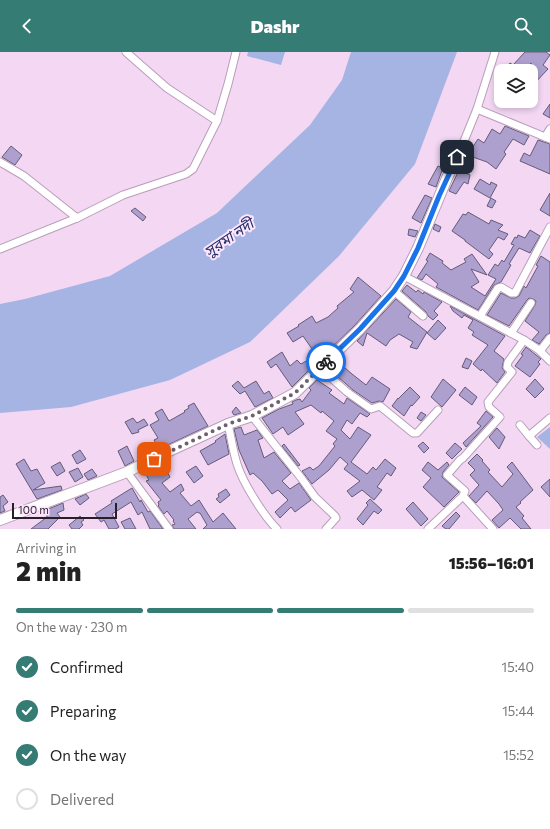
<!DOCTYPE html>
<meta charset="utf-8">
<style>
:root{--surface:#fff;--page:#f6f6f6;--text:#222;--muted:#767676;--line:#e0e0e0;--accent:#357c74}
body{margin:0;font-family:Commissioner,"Noto Sans Bengali",sans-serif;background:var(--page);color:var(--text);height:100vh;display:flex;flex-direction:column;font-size:15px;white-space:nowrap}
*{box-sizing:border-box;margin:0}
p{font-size:13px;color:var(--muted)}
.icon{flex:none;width:22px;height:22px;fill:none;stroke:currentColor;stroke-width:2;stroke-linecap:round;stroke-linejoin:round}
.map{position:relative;height:477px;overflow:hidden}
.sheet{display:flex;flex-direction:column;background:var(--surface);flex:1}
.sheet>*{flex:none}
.fabs{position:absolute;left:494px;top:12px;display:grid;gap:8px}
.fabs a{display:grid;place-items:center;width:44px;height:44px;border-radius:8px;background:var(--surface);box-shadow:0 2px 6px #0003;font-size:20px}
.scale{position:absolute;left:12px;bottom:10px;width:105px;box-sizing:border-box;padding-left:4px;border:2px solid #281e28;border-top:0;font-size:11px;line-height:14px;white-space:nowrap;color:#281e28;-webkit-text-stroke:3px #fde6fd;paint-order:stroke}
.pin{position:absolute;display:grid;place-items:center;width:34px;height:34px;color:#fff;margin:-17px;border-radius:8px;box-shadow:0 2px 6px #0006}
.courier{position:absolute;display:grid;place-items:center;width:40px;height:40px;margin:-20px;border:3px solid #1a73e8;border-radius:50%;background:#fff;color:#222;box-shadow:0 1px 5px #0007}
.overview em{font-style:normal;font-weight:800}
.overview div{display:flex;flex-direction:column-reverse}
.overview{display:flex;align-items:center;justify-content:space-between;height:68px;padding:0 16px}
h1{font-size:26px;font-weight:800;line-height:30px}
.bar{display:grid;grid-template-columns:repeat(4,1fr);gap:6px 4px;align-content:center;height:48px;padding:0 16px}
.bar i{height:5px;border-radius:3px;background:var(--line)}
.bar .active{background:var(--accent)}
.bar p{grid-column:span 4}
ol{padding:0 16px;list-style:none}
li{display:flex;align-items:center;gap:12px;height:44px}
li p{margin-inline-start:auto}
li .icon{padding:4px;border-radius:50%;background:var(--accent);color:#fff;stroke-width:4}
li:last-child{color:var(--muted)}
li i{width:22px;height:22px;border:2px solid var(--line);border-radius:50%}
header{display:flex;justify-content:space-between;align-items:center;height:52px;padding:0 16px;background:var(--accent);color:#fff;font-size:18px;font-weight:800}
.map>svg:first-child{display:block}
.water{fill:#a5b4e2}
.building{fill:#ada0ce;stroke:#645b79}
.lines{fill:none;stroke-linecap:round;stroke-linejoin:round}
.street-casing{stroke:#b99eb9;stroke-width:9}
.secondary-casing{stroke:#b99eb9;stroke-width:12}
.street{stroke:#fff;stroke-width:7}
.secondary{stroke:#fff;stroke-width:10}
.done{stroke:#6f5f6f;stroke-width:4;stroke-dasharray:0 7.2}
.route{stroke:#1a73e8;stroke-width:5}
.labels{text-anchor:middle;stroke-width:4;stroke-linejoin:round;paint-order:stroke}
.water-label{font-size:15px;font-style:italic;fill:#233168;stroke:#fde6fd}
</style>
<header><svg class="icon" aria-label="back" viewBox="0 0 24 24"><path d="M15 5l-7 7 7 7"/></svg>Dashr<svg class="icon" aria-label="search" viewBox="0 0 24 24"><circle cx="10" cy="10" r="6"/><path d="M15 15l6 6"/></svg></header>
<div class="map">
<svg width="550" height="477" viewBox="0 0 550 477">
<rect width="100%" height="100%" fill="#f3d7f3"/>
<g class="water">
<path d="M248,0H285L281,13L247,4Z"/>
<path d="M351,0H457L415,112L339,204L250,290L170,328L71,355L0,361V252L25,247L110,224L217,161L310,73L342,28Z"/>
<path d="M550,375V397L537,385Z"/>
</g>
<g class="building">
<path d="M525,0H546L550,3L543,13L548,17L531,35V11L524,19H504L510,11L513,13Z"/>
<path d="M550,52V66L543,62Z"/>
<path d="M505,74L529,84L524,93L513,87L504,100L506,102L496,117L487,110L467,103L470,95L472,96L478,87L484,91L492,77L500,82Z"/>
<path d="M538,88L550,92V122L520,109L524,101L530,104Z"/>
<path d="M11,94L22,103L15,113L2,105Z"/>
<path d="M438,114L443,116L436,135L428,132Z"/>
<path d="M459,118L470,123L468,132L464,130L456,142L449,139Z"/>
<path d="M480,127L490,133L491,130L497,133L490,146L474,137Z"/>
<path d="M550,141V164L540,158Z"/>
<path d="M425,143L432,146L421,171L412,166Z"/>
<path d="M491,146L496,149L492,156L487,154Z"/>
<path d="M135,156L146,165L143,169L131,159Z"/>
<path d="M468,160L489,172L491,168L503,173L498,178L508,182L504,188L498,185L489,198L493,202L489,207L465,189V188L452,179L463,162L466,163Z"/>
<path d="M435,172L441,175L439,180L433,177Z"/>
<path d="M409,177L418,179L415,185L408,183Z"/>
<path d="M530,178L540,184L530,201L519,196L509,212L511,213L501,230L494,233L478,258L436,235L438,232L426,222L422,228L417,226L428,209L426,208L430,201L443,209L442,211L451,218L466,210L464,207L472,202L487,223L471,217L479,230L471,235L485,244L496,227L488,223L495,212L498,214L502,208L504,210L514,193L511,192L515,185L517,186L518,183L525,186Z"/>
<path d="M541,204L550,210V281L546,283L539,292L532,288L539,280L525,269L535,253L536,249L533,247L529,246L527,248L509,274L487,263L501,241L511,246H515L519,244L524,234L526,236L538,214L536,213Z"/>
<path d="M358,225L381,244L355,273L324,303L319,307L303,284L293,290L287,281L299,274L298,273L312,264L316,271L328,265L338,256L337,254L354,240L350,237Z"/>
<path d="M407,233L416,240L418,238L423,242L424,240L442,250L434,259L438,263L433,268L428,264L426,260L402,239Z"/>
<path d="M396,247L411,260L408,265L427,280L417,297L410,295L413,290L399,282L390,288L386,294L367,281L363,294L357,289Z"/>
<path d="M450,254L505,284L494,299L504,307L502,316L505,320L497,331L482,317L481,319L473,312L488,293L472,283L474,280L468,276L473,268L464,263L462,266L453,259Z"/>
<path d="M438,268L446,276L435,288L427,281Z"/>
<path d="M526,295L541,307L538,310L540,312L530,325L515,314L523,303L521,302Z"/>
<path d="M282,300L290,314L297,308L301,312L312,306L316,311L292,335L276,312L271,316L267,310Z"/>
<path d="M466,306L472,309L468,317L462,315Z"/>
<path d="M337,309L352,322L366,333L372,325L390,337L383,350L379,349L372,351L353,338L330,318Z"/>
<path d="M443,327L456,338L442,355L431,345Z"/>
<path d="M535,327L544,337L535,346L526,337Z"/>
<path d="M317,328L332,338L329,341L344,352L347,346L370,362L367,365L360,361L352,372L347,368L341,378L350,387L358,375L371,383L351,410L367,422L373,415L376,418L385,407L396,416L391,424L387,421L377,435L382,438L374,448L362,438L352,445L347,439L360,429L344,417L348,412L340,405L329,418L312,432L302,419L310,415L313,418L319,414L335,394L333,392L337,387L326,379L334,369L322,359L321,361L311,353L295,360L304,372L288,383L283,375L273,382L262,366L279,357L293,352L292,350L296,348L300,347L302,350L311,338L309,336Z"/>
<path d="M238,329L244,336L256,329L264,342L269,339L273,346L255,355L245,339L240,342L232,334Z"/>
<path d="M410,335L420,345L412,354L411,353L404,364L392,354L398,346V347Z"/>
<path d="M465,335L477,345L472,353L459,343Z"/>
<path d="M194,351L208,374L159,397L154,388L158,386L150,373L159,368L155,361L162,357L169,369L185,360L184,359L189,356L188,354Z"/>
<path d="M236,355L241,361L234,363L232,360Z"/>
<path d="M486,359L493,365L466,395L463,391L481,374L477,371Z"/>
<path d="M421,360L426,363L421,369L417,366Z"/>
<path d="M133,366L137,371L144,367L148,373L138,378L139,380L132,382L125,370Z"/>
<path d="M241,375L244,383L257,378L263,386L258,388L264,406L274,400L291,421L282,429L290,437L299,431L311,448L295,460L291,455L280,466L275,460L288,448L278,438L272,442L262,429L253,421L250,423L239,398L234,377Z"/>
<path d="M497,376L505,385L499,397L489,385Z"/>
<path d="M225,382L229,402L208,413L200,399L216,390L215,389Z"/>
<path d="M423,390L429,396L424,401L418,394Z"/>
<path d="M455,391L462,397L452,407L446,401Z"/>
<path d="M284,392L300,413L298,414L282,394Z"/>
<path d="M127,394L134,409L125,414L118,399Z"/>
<path d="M80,398L86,407L77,412L72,403Z"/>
<path d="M477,402L483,408L482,409L490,418L488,420L502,435L513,422L507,415L512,410L533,438L520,450L521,451L516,455L524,464L522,466L531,477H521L510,466L499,476L492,468L503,458L499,452L487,439L476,451L469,444L479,433L470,423L475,418L468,411Z"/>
<path d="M24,407L31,419L37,417L45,431L33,438L61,434L62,438L37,447L16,412Z"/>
<path d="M60,410L65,419L57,424L51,415Z"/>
<path d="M428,410L438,418L447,410L449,413L443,420L442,425L459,440L444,455L423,435L431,426L422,418Z"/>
<path d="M157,412L161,421L166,418L170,425L162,431L170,440L181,432L184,438L180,441L191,454L199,448L213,470L223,461L236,477H203L207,473L200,461H199L197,460L188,467L196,477H174L172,473L175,472L173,469L174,468L167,459L164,462L158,454L159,453L158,450L161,448L146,429L149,428L144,419Z"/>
<path d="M196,414L203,424L194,431L186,420Z"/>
<path d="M78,416L83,425L75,430L69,420Z"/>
<path d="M92,417L97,424L88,428L84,422Z"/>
<path d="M550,427V445L541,435Z"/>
<path d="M132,436L140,450L141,448L148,460L150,459L163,477H150L142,460L138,463L131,450L112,462L119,475L116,477H109L104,468L101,470L95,462L112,451L111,449Z"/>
<path d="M226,437L230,443L220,451L216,447L219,445L218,442Z"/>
<path d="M86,442L89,446L80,453L75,447Z"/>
<path d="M3,443L8,450L3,454L5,459L0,461V445Z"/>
<path d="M370,447L382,458L378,462L374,459L363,473L357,467L368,453L366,451Z"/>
<path d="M413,450L428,467L421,474L406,457Z"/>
<path d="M63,451L64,458L57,461L60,465L48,477H31L47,465L46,458Z"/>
<path d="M456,460L460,464L449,477H446L442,474Z"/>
<path d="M80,464L84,468L81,470L83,473L79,477H72L69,473Z"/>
<path d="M130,466L136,477H125L121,470Z"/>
</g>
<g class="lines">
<g class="street-casing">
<g id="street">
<path d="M126,0L167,36L217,69"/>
<path d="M477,57L550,87"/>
<path d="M545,85L550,77"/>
<path d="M462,94L477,57L495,0"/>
<path d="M0,110L24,124L77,166"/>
<path d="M0,197L77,166L123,143L186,122L193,117L217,69L228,32L236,0"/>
<path d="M404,224L524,288L539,298L550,309"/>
<path d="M394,239L423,264"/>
<path d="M480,264L498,236L501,235L511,241H515L550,175"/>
<path d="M511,281L531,251"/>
<path d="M540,299L550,286"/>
<path d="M320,316L347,340L371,357L380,354L413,381H417L438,358"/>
<path d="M252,364L302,427L315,445L335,464L336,466L326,477"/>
<path d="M228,372C231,385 233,399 237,412C243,431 263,463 277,477"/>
<path d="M520,373L529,384"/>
<path d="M537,393L529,384L550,366"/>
<path d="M127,420L169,477"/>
<path d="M428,477L463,444"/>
<path d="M493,477L463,444L465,439L447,423L460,408L463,406L500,365L489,355L488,350L512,320L507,315L508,310L524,288"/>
</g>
</g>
<g class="secondary-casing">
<path id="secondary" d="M0,468L127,420L167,400L228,372L252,364L295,341L360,277L394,239L404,224L418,196L447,126L462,94"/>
</g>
<use href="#street" class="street"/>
<use href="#secondary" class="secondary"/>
</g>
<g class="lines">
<path class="done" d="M154,407L228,372L252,364L295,341L326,310"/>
<path class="route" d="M326,310L360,277L394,239L404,224L418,196L439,144L457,105"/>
</g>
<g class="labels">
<g class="water-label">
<text transform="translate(229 186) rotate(-34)" y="5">সুরমা নদী</text>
</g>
</g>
</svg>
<div class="fabs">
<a><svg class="icon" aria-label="layers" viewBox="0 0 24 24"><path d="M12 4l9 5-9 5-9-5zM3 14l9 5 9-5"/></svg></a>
</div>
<div class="scale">100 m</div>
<div class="pin" style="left:154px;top:407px;background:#ea580c"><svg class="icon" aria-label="bag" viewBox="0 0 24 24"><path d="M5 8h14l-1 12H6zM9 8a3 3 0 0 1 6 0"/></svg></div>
<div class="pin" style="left:457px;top:105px;background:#1f2937"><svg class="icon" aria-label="home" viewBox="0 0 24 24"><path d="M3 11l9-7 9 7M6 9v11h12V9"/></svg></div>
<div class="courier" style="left:326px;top:310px"><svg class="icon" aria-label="bike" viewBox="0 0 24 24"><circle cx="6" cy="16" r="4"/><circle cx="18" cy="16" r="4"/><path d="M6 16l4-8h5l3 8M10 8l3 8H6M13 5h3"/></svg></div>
</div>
<section class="sheet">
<div class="overview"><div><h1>2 min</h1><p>Arriving in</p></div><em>15:56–16:01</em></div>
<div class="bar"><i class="active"></i><i class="active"></i><i class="active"></i><i></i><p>On the way · 230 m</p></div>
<ol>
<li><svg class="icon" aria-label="check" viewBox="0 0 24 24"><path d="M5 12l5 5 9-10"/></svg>Confirmed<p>15:40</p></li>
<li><svg class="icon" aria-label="check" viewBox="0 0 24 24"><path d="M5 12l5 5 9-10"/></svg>Preparing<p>15:44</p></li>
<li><svg class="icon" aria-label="check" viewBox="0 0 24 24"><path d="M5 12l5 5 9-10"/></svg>On the way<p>15:52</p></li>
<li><i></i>Delivered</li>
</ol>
</section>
